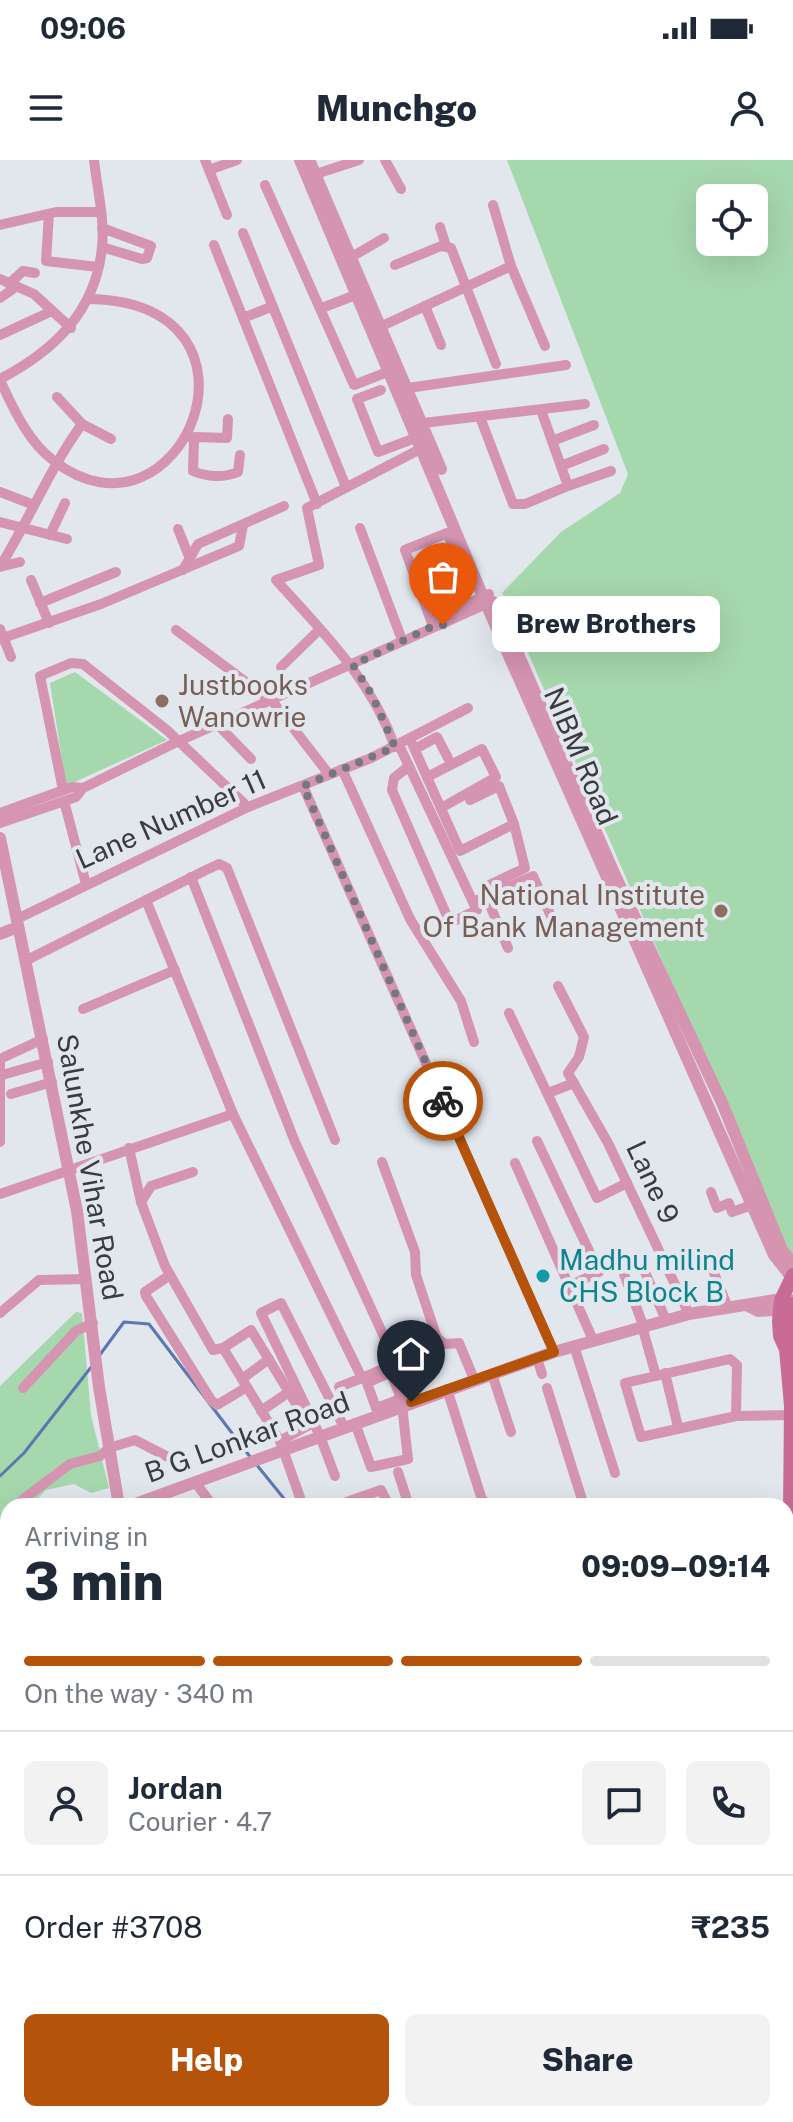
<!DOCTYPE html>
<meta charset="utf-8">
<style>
:root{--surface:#fff;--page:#f2f2f3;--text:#1f2937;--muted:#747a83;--line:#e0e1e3;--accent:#b45309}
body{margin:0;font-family:"Public Sans",sans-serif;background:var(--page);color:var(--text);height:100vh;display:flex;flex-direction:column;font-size:30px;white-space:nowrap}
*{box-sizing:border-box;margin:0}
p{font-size:26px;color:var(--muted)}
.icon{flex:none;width:44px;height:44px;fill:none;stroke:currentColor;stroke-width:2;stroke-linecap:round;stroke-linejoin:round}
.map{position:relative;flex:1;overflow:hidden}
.side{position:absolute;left:0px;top:1338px;width:794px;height:624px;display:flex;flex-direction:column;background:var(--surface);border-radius:24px 24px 0 0;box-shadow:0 8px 32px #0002}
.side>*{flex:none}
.buttons{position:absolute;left:696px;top:24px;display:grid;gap:16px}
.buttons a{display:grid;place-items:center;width:72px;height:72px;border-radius:12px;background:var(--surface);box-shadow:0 8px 32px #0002;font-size:40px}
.pin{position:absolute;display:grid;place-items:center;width:68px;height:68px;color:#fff;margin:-82px -34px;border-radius:50% 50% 50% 0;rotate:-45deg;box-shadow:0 0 8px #0007}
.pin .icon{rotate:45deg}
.courier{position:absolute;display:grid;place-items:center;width:80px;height:80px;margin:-40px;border:6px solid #b45309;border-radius:50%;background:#fff;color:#222;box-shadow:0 2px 10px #0007}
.bubble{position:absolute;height:56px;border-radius:12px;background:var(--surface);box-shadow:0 8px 32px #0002;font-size:26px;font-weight:800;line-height:56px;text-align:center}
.overview em{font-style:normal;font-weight:800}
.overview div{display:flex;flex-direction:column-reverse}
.overview{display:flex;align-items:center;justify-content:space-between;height:136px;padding:0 24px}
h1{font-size:52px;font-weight:800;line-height:60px}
.bar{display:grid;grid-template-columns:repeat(4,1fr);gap:12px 8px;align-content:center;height:96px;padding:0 24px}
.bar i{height:10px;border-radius:6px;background:var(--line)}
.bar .selected{background:var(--accent)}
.bar p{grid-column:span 4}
.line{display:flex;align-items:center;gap:20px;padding:0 24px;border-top:2px solid var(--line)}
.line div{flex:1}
.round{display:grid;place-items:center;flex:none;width:84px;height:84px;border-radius:12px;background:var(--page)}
.button{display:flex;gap:16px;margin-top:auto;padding:16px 24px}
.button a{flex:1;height:92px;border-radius:12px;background:var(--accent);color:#fff;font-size:32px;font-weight:800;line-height:92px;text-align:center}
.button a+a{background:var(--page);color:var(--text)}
.status{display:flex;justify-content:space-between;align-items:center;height:56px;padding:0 40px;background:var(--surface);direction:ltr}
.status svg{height:22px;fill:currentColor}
header{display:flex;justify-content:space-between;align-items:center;height:104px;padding:0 24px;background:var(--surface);font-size:36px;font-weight:800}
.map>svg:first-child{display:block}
.green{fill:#a6d8ad;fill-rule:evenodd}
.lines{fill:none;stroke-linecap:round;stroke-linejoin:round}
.stream{stroke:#5c77af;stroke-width:3}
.minor{stroke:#d595b1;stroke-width:10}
.tertiary{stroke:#d595b1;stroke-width:12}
.secondary{stroke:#c86b97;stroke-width:14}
.primary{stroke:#bc4a84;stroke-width:16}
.done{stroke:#75777c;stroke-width:8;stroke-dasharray:0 14.4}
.route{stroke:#b45309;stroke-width:10}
.education-dot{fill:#8d6e63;stroke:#e2e7ee;stroke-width:3}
.culture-dot{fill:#0f9aa8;stroke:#e2e7ee;stroke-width:3}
.labels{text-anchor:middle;stroke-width:8;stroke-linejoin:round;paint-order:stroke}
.education-label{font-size:28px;fill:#785e54;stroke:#e2e7ee;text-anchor:start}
.street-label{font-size:28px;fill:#3a3b3e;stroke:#e2e7ee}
.culture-label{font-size:28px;fill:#0d838f;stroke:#e2e7ee;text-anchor:start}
</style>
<div class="status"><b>09:06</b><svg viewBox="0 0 49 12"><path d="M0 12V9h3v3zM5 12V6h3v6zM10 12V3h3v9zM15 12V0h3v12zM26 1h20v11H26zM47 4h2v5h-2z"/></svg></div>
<header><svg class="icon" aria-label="menu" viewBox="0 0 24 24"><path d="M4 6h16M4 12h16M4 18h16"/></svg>Munchgo<svg class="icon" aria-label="person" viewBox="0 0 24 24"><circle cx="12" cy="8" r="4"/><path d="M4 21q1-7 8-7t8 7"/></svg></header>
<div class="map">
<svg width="793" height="1962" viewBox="0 0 793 1962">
<rect width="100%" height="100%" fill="#e2e7ee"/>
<g class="green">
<path d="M507,0H793V1113L791,1097L502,433L561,372L620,333L628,314ZM710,38H754V82H710Z"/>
<path d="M75,512L167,580L66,626L50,523Z"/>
<path d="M76,1152L82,1153L91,1255L109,1328L91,1333L74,1324L46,1330L30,1346H8V1366L0,1372V1226Z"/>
</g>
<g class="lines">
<g class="stream">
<path d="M99,1196L124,1162L149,1164L251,1298"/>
<path d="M256,1304L290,1346"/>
<path d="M0,1316L24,1293L92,1206"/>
</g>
<g class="minor">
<path d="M205,0L209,10L237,0"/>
<path d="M385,0L401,29"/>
<path d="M209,10L227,55"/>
<path d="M316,14L359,0"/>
<path d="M265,25L354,225L390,211"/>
<path d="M49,54L46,101L98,107"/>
<path d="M0,65L56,52H100"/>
<path d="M440,67L446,86"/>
<path d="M102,68L151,86L147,98L142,99L102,87"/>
<path d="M243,73L346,327"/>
<path d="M214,85L317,344"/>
<path d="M353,96L384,78"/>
<path d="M395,105L441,86L451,88L496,204"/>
<path d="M511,106L545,186"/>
<path d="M0,119L34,134L71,168"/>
<path d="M9,124L23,111L35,113"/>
<path d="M0,138L16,127"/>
<path d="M425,146L441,185"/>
<path d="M322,148L358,134"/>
<path d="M243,158L271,147"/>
<path d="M382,166L511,106L493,45"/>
<path d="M0,175L52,151"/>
<path d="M0,219C54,191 96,151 102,87C105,59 97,28 94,0"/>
<path d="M0,220C13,248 28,282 54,301C181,399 287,142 89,139"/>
<path d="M408,228L566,205"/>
<path d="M381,230L357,239L378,292L418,277"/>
<path d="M57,237L82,264L111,279"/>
<path d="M541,250L568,326L611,311"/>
<path d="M480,257L513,344H525L568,326"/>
<path d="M423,263L585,244"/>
<path d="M193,280L194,277L227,278L228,259"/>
<path d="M194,280L193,311C207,317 224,318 238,312L240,295"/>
<path d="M552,281L594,265"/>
<path d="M561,306L604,289"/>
<path d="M0,332L34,345"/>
<path d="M0,362L67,379"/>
<path d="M360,368L402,480"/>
<path d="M178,369L190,399"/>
<path d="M50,375L65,343"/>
<path d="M1,405C30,358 50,308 82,264"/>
<path d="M0,407L20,402"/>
<path d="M183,410L198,384L284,346"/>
<path d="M31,420L49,463"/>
<path d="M40,443L116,412"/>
<path d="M433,466L405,390L447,373L460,402L468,399"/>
<path d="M433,466L439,457L489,434"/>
<path d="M0,469L11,497"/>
<path d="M176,470L273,542L328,613"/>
<path d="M0,479L101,444L239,386L243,365"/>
<path d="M281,507L320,469"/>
<path d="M218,565L251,599"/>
<path d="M410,579L460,691L514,664L525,708L483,728"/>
<path d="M399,585L473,742L533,716L558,772"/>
<path d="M395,587C371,519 324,473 276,420L319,405L307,348L426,286"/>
<path d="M415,589L437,577L448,598"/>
<path d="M409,606L394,618L392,630L450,763L477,750L473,742"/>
<path d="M342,609L410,759L461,841L474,882"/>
<path d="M427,617L482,589L496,617L441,648"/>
<path d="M303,626L554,1192"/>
<path d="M63,630L40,516L71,503L83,504L168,571L248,647"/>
<path d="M470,640L499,626L514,664"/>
<path d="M64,641L86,724"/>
<path d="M0,653L72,627L83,628"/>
<path d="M0,663L76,637L83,628L179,581L493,441"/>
<path d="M191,717L295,982L396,1203"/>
<path d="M486,736L508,788"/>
<path d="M146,740L233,954L358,1210L362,1218L396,1203L411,1242"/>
<path d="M17,759L248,647L371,598L468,548"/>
<path d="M27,800L206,710L219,704L227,708L335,980"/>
<path d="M558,826L584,877L579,897L568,913L608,983L689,1154"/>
<path d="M83,849L175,810"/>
<path d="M509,853L597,1038L627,1023"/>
<path d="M0,899L43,879"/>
<path d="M0,900V982"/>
<path d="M2,915L48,902"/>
<path d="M548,933L574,923"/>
<path d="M11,934L52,922"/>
<path d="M537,981L599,1112L569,1126"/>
<path d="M129,988L141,1042L165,1106L213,1190L223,1188L280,1281L303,1346"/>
<path d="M382,1002L415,1092L416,1115L437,1178L445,1184L459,1183L474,1219"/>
<path d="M515,1003L593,1180"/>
<path d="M711,1032L717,1048L729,1043L732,1052L752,1045"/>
<path d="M0,1034L233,954"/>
<path d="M141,1042L151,1026L193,1012"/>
<path d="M641,1103L666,1160"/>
<path d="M712,1108L728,1148"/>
<path d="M624,1114L643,1165"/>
<path d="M170,1115L145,1132L146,1136L211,1240L217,1245L247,1227"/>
<path d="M0,1153L39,1120L86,1119"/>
<path d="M642,1166L656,1216"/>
<path d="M574,1186L615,1313"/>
<path d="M223,1188L251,1170L309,1265L280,1281"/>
<path d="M537,1198L542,1214"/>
<path d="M665,1213L678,1267"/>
<path d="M492,1214L511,1272"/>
<path d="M242,1219L269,1199"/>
<path d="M339,1227L362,1218"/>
<path d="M23,1228L76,1171L93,1163"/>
<path d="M547,1228L584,1346"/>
<path d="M447,1229L482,1340L493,1346"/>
<path d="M390,1243L401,1238L392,1216L387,1214L367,1223L376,1248L390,1243L392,1249"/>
<path d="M261,1251L289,1232"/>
<path d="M736,1256L737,1205L730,1199L625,1223L641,1277L736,1256L791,1255"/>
<path d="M355,1263L371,1307L408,1299L402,1245"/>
<path d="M398,1312L409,1346"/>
<path d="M335,1316L320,1276L261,1153L281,1143L344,1267"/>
<path d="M195,1322L213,1346"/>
<path d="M20,1346L22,1340L70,1304L100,1296L109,1288L135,1280L168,1297"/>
<path d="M103,1346L119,1343"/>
<path d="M335,1346L381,1330L389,1346"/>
<path d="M0,1375L8,1368"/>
<path d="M0,1401L8,1431"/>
<path d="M0,1481L8,1478"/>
<path d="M0,1539L8,1569"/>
<path d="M0,1605L8,1603"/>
<path d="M786,1719L793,1717"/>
<path d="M0,1720L8,1718"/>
<path d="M786,1733L793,1749"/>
<path d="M0,1734L8,1733"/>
<path d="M0,1791L8,1813"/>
<path d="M0,1940L8,1939"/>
<path d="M42,1954L43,1962"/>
<path d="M617,1954L620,1962"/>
<path d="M708,1954L710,1962"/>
</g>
<g class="tertiary">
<path d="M300,0L483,437L774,1095L793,1119"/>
<path d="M310,2L441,309"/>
<path d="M504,462L614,713L723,945L782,1090L793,1104"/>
<path d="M0,678L77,1051L99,1227L119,1346"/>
<path d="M0,774L18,767"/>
<path d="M748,1146L758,1151L788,1149"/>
<path d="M130,1346L554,1192L689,1154L788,1138"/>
<path d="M200,1954L201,1962"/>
</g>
<g class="secondary">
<path d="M793,1115L781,1140L779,1161L780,1176L786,1189L791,1246L789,1462L793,1522"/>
<path d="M786,1189L793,1144"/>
</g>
<g class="primary">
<path d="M786,1912L793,1911"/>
<path d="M786,1924H793"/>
<path d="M382,1962L417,1954"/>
<path d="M439,1962L474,1954"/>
</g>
</g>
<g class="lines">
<path class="done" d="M443,465L433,466L353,505L372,535L395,587L303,626L443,941"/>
<path class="route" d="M411,1242L554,1192L443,941"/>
</g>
<g class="education-dot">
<circle cx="162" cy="541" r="8"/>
<circle cx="721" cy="751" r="8"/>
</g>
<circle class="culture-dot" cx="543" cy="1116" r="8"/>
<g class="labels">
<g class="education-label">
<text x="178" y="535">Justbooks<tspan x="178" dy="32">Wanowrie</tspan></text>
<text x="705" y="745" text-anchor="end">National Institute<tspan x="705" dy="32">Of Bank Management</tspan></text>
</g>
<g class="street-label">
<text transform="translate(581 596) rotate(67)" y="10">NIBM Road</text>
<text transform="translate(171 659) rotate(-24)" y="10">Lane Number 11</text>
<text transform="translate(90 1007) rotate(80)" y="10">Salunkhe Vihar Road</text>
<text transform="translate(653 1022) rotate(65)" y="10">Lane 9</text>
<text transform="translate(247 1277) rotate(-20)" y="10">B G Lonkar Road</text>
</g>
<g class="culture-label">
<text x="559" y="1110">Madhu milind<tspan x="559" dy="32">CHS Block B</tspan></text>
</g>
</g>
</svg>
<div class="buttons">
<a><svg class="icon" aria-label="locate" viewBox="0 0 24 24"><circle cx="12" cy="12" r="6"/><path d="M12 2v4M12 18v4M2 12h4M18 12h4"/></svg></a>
</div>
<div class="pin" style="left:443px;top:465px;background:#ea580c"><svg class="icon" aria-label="bag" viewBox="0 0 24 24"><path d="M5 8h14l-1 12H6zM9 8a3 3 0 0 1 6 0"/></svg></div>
<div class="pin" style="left:411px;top:1242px;background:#1f2937"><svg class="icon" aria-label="home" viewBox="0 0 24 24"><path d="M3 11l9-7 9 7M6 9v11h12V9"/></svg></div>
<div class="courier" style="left:443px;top:941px"><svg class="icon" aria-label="bike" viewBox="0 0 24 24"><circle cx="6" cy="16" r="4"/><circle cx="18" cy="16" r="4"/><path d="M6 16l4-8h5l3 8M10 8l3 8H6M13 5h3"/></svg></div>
<div class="bubble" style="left:492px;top:436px;width:228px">Brew Brothers</div>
<section class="side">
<div class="overview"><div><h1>3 min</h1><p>Arriving in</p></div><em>09:09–09:14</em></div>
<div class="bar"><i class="selected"></i><i class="selected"></i><i class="selected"></i><i></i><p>On the way · 340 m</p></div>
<div class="line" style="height:144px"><a class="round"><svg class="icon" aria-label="person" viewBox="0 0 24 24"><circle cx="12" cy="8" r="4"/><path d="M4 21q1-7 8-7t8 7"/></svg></a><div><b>Jordan</b><p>Courier · 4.7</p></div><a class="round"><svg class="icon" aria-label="chat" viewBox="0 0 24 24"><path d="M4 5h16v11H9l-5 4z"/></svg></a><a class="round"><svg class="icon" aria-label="phone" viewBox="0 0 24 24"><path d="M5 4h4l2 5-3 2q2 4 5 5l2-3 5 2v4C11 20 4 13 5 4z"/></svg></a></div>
<div class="line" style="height:104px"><div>Order #3708</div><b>₹235</b></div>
<div class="button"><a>Help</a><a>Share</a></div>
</section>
</div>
